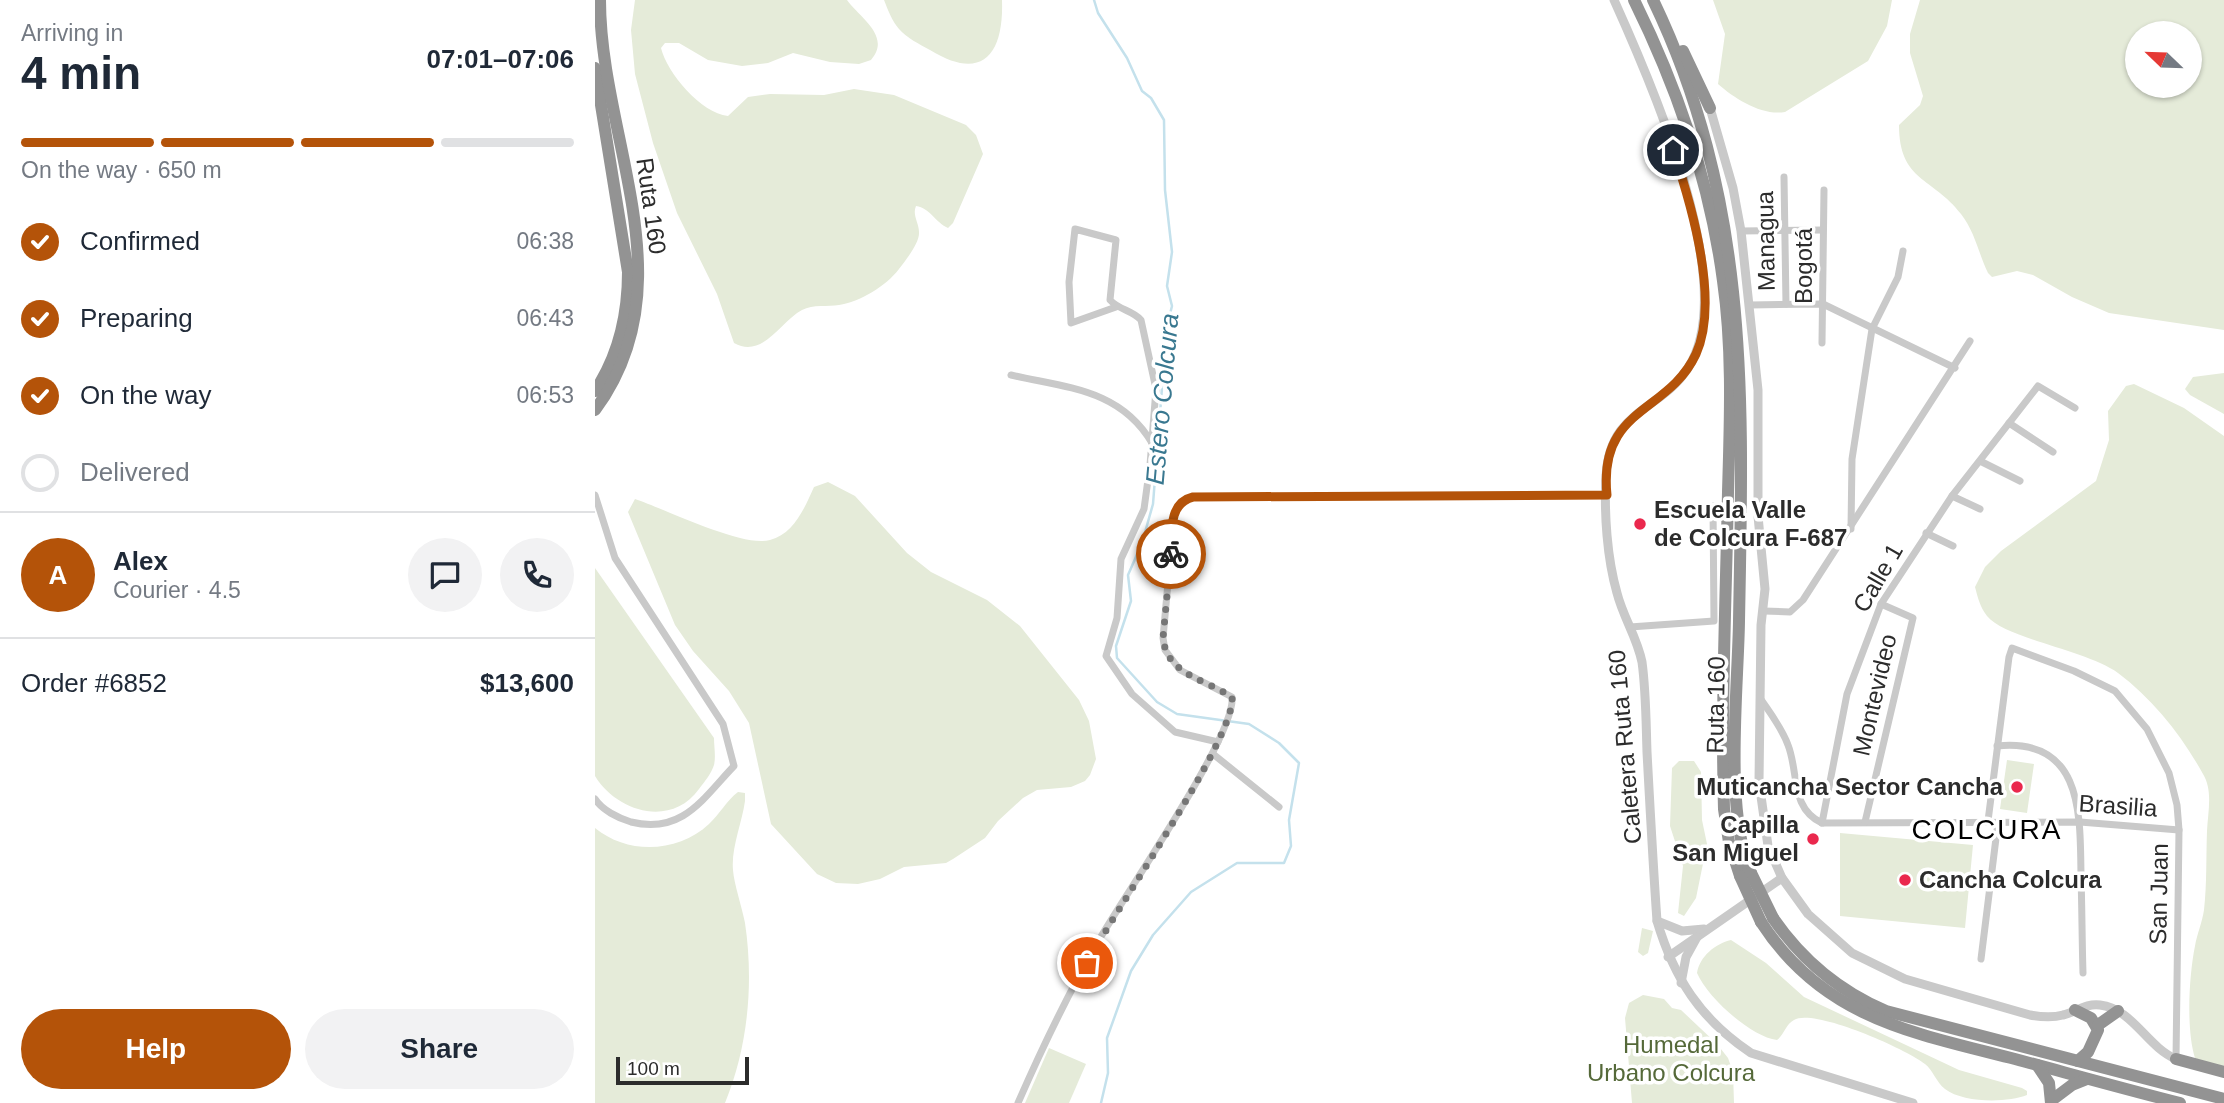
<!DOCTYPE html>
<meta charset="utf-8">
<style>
:root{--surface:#fff;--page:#f2f2f3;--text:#1f2937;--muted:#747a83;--line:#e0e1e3;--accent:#b45309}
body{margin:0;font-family:Arial,sans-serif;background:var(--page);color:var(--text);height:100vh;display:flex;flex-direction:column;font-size:26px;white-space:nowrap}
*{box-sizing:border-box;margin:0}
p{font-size:23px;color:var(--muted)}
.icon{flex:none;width:38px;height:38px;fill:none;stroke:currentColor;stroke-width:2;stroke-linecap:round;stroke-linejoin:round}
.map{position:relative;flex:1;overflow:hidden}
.drawer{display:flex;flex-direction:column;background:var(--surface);width:595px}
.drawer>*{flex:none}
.needle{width:46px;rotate:293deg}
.controls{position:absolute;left:1530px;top:21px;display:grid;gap:14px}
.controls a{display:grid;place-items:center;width:77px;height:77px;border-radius:50%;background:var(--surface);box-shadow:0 2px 5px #0004;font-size:35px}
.scale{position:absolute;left:21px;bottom:18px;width:133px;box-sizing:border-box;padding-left:7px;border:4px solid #2c2c2c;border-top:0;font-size:19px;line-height:24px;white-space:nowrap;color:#2c2c2c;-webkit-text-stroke:5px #fff;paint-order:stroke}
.pin{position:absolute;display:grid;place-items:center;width:60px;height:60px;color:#fff;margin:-30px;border:4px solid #fff;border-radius:50%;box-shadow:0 2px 7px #0007}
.courier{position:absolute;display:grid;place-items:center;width:70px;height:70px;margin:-35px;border:5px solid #b45309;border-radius:50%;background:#fff;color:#222;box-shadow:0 2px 9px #0007}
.head em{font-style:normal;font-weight:800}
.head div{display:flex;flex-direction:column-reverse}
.head{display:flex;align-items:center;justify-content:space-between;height:119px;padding:0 21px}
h1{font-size:46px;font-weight:800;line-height:52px}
.bar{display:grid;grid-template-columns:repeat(4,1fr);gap:10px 7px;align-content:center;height:84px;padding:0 21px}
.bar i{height:9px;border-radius:5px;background:var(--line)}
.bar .current{background:var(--accent)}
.bar p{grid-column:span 4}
.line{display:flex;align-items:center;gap:18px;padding:0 21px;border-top:2px solid var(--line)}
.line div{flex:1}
.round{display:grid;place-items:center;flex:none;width:74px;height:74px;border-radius:37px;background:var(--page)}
ol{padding:0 21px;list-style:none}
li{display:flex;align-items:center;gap:21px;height:77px}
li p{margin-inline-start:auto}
li .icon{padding:7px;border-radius:50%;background:var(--accent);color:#fff;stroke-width:4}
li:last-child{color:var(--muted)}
li i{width:38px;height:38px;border:4px solid var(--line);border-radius:50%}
.button{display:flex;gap:14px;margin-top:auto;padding:14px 21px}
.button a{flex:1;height:80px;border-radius:42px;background:var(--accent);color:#fff;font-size:28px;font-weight:800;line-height:80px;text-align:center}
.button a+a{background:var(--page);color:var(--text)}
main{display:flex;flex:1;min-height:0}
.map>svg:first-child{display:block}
.green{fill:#e5ebd9;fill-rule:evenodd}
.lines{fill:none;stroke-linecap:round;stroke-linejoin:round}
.stream{stroke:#c4e1ec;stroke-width:2.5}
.minor{stroke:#c9c9c9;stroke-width:7}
.tertiary{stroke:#c9c9c9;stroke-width:9}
.motorway{stroke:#939393;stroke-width:12}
.motorway-bridge{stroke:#939393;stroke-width:12}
.done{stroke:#767676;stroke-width:7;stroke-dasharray:0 12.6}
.route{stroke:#b45309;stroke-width:9}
.poi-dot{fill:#ea284d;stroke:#fff;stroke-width:2.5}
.labels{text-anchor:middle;stroke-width:7;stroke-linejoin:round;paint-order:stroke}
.street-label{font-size:24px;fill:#2c2c2c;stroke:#fff}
.poi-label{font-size:24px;font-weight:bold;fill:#2c2c2c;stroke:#fff;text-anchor:start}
.park-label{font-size:24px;fill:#556939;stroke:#fff}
.water-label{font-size:26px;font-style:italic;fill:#397890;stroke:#fff}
.quarter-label{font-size:28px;letter-spacing:2px;fill:#000;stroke:#fff}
</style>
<main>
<section class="drawer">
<div class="head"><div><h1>4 min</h1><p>Arriving in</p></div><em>07:01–07:06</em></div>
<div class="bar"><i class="current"></i><i class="current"></i><i class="current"></i><i></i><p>On the way · 650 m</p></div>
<ol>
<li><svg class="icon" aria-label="check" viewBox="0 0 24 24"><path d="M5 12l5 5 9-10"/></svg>Confirmed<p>06:38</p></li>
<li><svg class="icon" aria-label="check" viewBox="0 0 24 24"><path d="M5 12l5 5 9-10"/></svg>Preparing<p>06:43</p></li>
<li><svg class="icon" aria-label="check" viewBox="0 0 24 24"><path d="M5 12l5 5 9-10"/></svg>On the way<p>06:53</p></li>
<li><i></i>Delivered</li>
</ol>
<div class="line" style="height:126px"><b class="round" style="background:var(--accent);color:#fff">A</b><div><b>Alex</b><p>Courier · 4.5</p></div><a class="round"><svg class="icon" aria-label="chat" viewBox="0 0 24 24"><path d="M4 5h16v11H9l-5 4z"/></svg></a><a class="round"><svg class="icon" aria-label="phone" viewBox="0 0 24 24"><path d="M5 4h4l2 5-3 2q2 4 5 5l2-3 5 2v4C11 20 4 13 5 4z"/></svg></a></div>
<div class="line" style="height:91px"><div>Order #6852</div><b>$13,600</b></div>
<div class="button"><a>Help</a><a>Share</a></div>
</section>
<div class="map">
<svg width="1629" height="1103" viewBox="0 0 1629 1103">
<rect width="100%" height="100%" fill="#fff"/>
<g class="green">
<path d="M40,0H252C264,17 297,36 276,60L264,64L235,62L198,53L173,63L147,66L113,60L84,43H70L66,48C72,73 106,113 133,116L153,97L175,94L229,95L259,89L299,95L371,125L381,135L388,154L358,223L353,228C340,222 335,208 321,206C317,215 324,223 324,232C325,243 310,261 304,269C291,286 265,302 244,305C233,307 218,304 207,310C186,321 168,359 139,343L122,294L82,213L58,143L40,74L36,30Z"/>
<path d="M289,0H407C409,55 387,82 335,50C324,44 312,38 304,29C297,21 293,10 289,0Z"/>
<path d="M1118,0H1297L1292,26L1273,61L1190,112C1167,116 1140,99 1123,84L1130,34Z"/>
<path d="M1325,0H1629V330L1514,313L1477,297L1438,275L1422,271L1397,277L1393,273C1383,252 1380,232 1366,214C1338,177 1304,182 1304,125L1325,105L1328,96L1315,53V34ZM1542,33H1594V86H1542Z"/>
<path d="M1629,373V414L1595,395L1590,389L1598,377Z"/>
<path d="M1539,384L1589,408L1629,436V1072L1600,1058C1591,1030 1594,975 1600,946C1602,934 1607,923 1609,910C1612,884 1611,857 1612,831C1613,812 1618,790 1608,774C1587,736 1558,699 1523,673C1491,650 1411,639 1392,616C1385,607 1383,598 1380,587L1390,567L1406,551L1501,481L1514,440L1513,411L1531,386Z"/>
<path d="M233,482L260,496L312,553L336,572L392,600L425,626L484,700L494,721L501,759L495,775L490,781L476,787L442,790L428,798L403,821L390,838L358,859L351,863L309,867L285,879L263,884L241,883L222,874L176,824L154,723L134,691L98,651L80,625L33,512L40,499C70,509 148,548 175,540C199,534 210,507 219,487Z"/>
<path d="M0,568L119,738C119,746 121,757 119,765C116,774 110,781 104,789C76,828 22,812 0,776Z"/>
<path d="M1412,760L1439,764L1432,813L1405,809Z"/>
<path d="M1084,761H1099L1106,772L1107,820L1112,844L1101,898L1089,916L1083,913L1088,866L1075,826L1077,768Z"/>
<path d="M143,792L150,793V801C147,823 136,848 138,870C139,884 147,907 150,923C159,983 153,1047 130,1103H0V828C33,855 83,853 114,824C125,814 131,801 143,792Z"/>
<path d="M1245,833L1378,845L1370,928L1245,916Z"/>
<path d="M1047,928L1058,931L1053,953L1048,956L1043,952Z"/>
<path d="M1136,940L1171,963L1209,997L1364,1070L1427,1088L1432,1091V1095C1412,1103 1368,1103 1350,1089C1341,1082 1338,1070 1330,1064C1311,1049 1219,1008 1199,1020C1191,1024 1189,1035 1182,1040C1156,1037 1112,997 1102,973C1105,956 1120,944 1136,940Z"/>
<path d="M1048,995L1069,999L1077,1008L1086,1010L1122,1044L1133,1058L1138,1072L1139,1103H1037L1030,1018L1034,1003Z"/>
<path d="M454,1048L491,1064L474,1103H430Z"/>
</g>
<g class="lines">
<path class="stream" d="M499,0L503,13L532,58L547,91L556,98L569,120L570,190L577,252L572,286L577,306L567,346L568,375L558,504L547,543L533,575L536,601L521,646L522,658L562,702L582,714L654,724L684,743L704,763L694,820L696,846L689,863H642L596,892L558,935L536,971L512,1038L513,1073L506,1103"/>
<g class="minor">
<path d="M1189,177L1191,304"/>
<path d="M1146,231L1228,230"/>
<path d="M1155,305L1228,304L1360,368"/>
<path d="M521,307L476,323L474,282L480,229L521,240L515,300C524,310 537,310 546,320L561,389L555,465L549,509L526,559L522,618L511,656L537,694L580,732L623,742"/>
<path d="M1227,343L1229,190"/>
<path d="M416,375C472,388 525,389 557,443"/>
<path d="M1414,423L1458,452"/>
<path d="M1385,461L1425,481"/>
<path d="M0,495L20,558L128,724L139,766C109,797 88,835 36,822C23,818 7,810 0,799"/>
<path d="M1357,496L1385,509"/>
<path d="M1256,529L1257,459L1277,329L1303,277L1308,251"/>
<path d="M1331,533L1358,546"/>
<path d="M1169,611L1195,612L1208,600L1375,341"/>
<path d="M1035,627L1119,621L1118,506"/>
<path d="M1165,698C1175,713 1187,728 1193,745C1204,773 1195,808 1227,823L1485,822L1584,830"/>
<path d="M1402,746C1489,737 1485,816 1486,876C1487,909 1487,941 1488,973"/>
<path d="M618,754L684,807"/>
<path d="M1393,821L1414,657L1417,648L1479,671L1520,691L1552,729L1574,773L1582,805L1584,830L1581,1059"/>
<path d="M1270,822L1318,618L1286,604"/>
<path d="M1227,823L1252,694L1286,604L1357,496L1443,386L1480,408"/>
<path d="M1386,959L1403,822"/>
<path d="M423,1103C447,1048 474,992 504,940C528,897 642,734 637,697L585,670L570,650L568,638L579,516L585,503L598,497L1011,495"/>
</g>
<g class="tertiary">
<path d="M1019,0C1056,82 1146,285 1093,368C1065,412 1014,409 1011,477C1009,513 1012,558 1022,593C1028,617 1042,637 1047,662C1051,691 1051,722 1052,752C1055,808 1058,864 1062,921C1079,978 1105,1019 1156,1053L1318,1103"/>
<path d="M1115,108L1138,188L1146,231L1163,390V516L1170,589L1166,625L1164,782L1173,846L1187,878L1213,914L1257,953L1310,979L1435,1015C1446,1017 1457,1018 1468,1015C1481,1012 1491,1003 1505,1005C1538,1009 1552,1047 1581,1059"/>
<path d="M1062,921L1087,931L1109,929"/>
<path d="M1073,957L1187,878"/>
<path d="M1086,983L1091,957L1102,937"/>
</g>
<g class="motorway">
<path d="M1039,0C1083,89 1115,182 1128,281C1138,350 1135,422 1133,492C1131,598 1126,704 1129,809L1134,842L1145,876"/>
<path d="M1058,0C1156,204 1148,401 1144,621C1143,690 1129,811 1156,873"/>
<path d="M1088,51L1115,108"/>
<path d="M0,68L33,272C33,315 24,355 0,391"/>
<path d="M0,410C94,283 5,138 5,0"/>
<path d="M1178,918C1207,960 1244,991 1291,1011L1629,1099"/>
<path d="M1166,922C1228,1018 1318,1033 1420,1059C1476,1074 1530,1089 1585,1103"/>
<path d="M1480,1010L1496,1018L1503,1030L1493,1052L1483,1061"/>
<path d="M1503,1025L1523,1011"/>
<path d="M1581,1059L1629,1072"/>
<path d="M1442,1065L1454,1083L1456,1103"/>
<path d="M1457,1100L1477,1085L1492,1079"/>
</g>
<g class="motorway-bridge">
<path d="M1156,873L1178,918"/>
<path d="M1145,876L1166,922"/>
</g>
</g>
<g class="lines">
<path class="done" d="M492,963C517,915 642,735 637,697C610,679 572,675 568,638L576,554"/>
<path class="route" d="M576,554C577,533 573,503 598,497L1012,495C1003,407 1073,414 1101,354C1125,301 1096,203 1078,150"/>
</g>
<g class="poi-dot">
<circle cx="1045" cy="524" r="7"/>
<circle cx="1422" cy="787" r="7"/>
<circle cx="1218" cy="839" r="7"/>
<circle cx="1310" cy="880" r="7"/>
</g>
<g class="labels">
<g class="street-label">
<text transform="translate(56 206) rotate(82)" y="8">Ruta 160</text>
<text transform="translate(1171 241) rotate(-91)" y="8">Managua</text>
<text transform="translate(1209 266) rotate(-90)" y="8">Bogotá</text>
<text transform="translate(1283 578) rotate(-60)" y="8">Calle 1</text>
<text transform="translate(1280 695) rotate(-77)" y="8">Montevideo</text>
<text transform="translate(1121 705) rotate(-89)" y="8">Ruta 160</text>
<text transform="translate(1030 747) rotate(-95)" y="8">Caletera Ruta 160</text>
<text transform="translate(1523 806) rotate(4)" y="8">Brasilia</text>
<text transform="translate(1564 894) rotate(-89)" y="8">San Juan</text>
</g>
<g class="poi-label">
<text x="1059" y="518">Escuela Valle<tspan x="1059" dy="28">de Colcura F-687</tspan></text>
<text x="1408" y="795" text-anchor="end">Muticancha Sector Cancha</text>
<text x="1204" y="833" text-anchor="end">Capilla<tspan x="1204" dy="28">San Miguel</tspan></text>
<text x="1324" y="888">Cancha Colcura</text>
</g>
<g class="park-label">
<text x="1076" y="1053">Humedal<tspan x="1076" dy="28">Urbano Colcura</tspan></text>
</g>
<g class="water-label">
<text transform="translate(567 399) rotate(-85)" y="9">Estero Colcura</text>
</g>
<g class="quarter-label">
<text x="1392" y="839">COLCURA</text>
</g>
</g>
</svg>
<div class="controls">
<a><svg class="needle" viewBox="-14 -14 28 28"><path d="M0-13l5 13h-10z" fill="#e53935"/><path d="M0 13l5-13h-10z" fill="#747a83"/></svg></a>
</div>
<div class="scale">100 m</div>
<div class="pin" style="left:492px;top:963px;background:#ea580c"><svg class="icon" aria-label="bag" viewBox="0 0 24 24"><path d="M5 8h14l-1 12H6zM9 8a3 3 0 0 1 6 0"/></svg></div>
<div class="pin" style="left:1078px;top:150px;background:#1f2937"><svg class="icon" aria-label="home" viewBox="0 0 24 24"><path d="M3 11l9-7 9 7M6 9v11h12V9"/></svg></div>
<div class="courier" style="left:576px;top:554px"><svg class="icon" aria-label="bike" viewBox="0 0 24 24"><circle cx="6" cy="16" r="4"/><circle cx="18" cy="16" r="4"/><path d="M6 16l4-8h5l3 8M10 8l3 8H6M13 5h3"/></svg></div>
</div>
</main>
